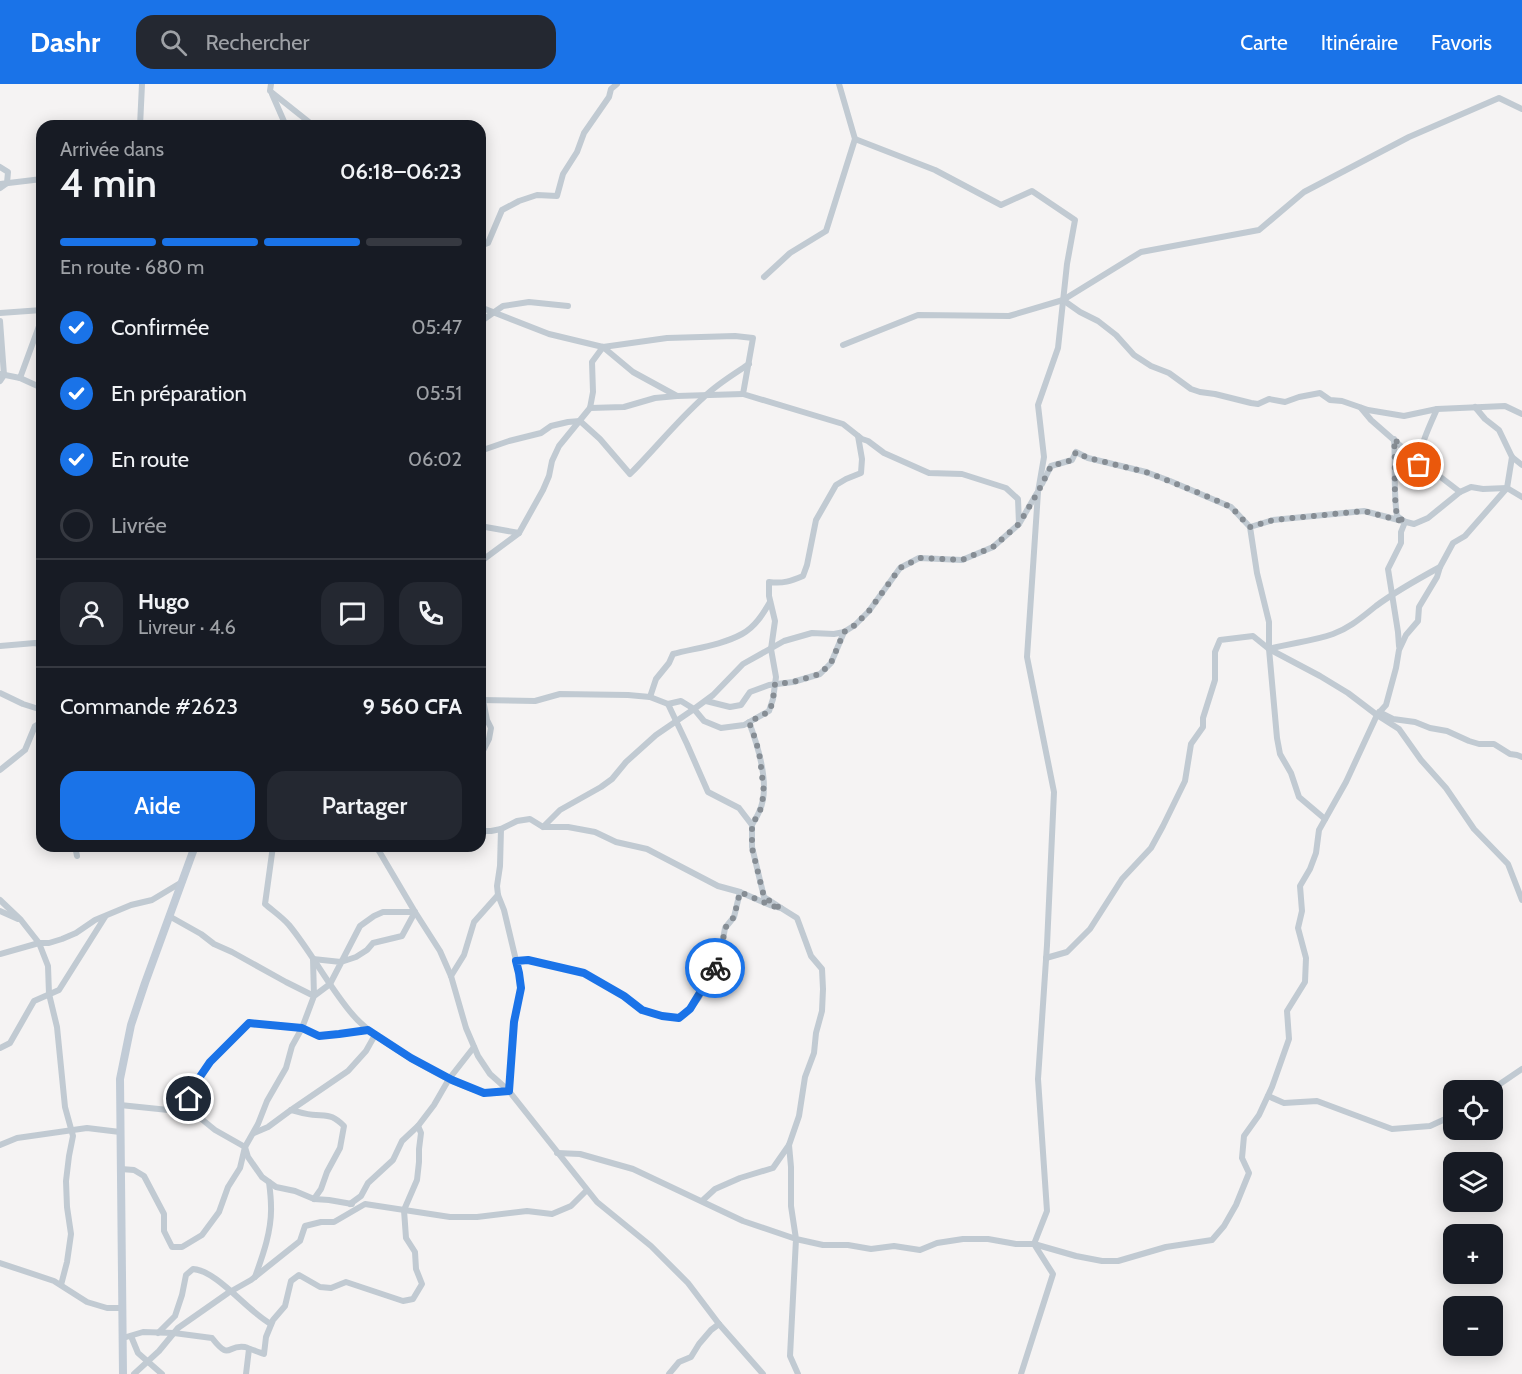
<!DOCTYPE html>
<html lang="fr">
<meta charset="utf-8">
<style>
:root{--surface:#171b24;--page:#242831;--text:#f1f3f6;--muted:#9ea1a6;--line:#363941;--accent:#1a73e8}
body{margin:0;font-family:Cabin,sans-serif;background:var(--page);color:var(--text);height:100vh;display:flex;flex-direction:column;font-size:22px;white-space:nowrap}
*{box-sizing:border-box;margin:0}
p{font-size:20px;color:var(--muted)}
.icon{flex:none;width:33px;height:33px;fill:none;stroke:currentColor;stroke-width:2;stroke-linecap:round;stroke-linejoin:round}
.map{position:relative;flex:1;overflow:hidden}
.sheet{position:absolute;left:36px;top:36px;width:450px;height:732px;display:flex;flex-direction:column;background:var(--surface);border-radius:18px;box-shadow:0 3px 15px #0003}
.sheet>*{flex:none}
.fabs{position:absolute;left:1443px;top:996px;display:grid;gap:12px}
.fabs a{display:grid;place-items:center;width:60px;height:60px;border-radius:12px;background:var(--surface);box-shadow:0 3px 15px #0003;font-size:30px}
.pin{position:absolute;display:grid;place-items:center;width:51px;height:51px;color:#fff;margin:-26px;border:3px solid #fff;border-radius:50%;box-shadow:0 2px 6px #0007}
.courier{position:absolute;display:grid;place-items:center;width:60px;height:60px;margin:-30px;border:4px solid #1a73e8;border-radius:50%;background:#fff;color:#222;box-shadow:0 2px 8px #0007}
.overview em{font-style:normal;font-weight:600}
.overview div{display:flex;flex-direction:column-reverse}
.overview{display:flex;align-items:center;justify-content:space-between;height:102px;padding:0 24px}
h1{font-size:39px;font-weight:600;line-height:45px}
.bar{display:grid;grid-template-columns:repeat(4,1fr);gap:9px 6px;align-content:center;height:72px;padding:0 24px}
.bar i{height:8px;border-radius:4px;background:var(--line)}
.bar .on{background:var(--accent)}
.bar p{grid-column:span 4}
.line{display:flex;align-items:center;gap:15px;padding:0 24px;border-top:2px solid var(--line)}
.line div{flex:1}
.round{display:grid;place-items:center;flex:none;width:63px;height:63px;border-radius:18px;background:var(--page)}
ol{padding:0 24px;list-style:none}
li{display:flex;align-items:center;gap:18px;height:66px}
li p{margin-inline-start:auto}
li .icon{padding:6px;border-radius:50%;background:var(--accent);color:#fff;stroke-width:4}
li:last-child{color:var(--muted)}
li i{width:33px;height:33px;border:3px solid var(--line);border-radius:50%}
.primary-button{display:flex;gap:12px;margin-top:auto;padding:12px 24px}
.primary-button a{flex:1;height:69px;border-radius:18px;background:var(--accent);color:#fff;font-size:24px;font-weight:600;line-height:69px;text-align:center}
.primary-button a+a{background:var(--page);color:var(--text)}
header{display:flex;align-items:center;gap:36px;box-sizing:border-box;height:84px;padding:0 30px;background:var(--accent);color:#fff}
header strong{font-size:28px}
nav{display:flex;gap:33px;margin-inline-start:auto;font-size:21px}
.search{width:420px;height:54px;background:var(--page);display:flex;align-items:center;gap:15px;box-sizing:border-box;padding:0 21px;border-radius:18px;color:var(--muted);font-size:22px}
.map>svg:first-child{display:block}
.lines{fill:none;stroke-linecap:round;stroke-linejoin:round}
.street{stroke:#c1cad2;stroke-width:6}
.secondary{stroke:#c1cbd6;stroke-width:8}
.done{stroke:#868d94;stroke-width:6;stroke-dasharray:0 10.8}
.route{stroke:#1a73e8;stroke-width:8}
</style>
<header>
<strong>Dashr</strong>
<div class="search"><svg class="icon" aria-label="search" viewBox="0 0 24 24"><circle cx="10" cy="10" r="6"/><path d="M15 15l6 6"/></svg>Rechercher</div>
<nav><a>Carte</a><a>Itinéraire</a><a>Favoris</a></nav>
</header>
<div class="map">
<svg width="1522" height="1290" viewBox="0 0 1522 1290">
<rect width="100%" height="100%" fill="#f5f3f3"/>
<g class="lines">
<g class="street">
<path d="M271,0L270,7L314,42"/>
<path d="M272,10L286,42"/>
<path d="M140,42L142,0"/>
<path d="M855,55L935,86L1001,121L1032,107L1075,136L1067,180L1058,264L1038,321L1044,373L1038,408L1027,573L1054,708L1047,861L1038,995L1047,1127L1034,1160L1053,1190L1021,1290"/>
<path d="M0,83L8,88L7,99L0,104"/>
<path d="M0,100L42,95"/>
<path d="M480,162L488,159L502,126L519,117L537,111L557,112L563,90L577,68L584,49L609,13L611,5L617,0"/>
<path d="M764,193L790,169L826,147L855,55L839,0"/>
<path d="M1063,216L1080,228L1098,237L1116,251L1134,271L1151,282L1169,289L1191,305L1200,308L1215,310L1251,319L1258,320L1269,315L1285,318L1299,313L1320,309L1330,316L1342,317L1368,326L1404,332L1437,325L1505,322L1522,330"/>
<path d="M480,223L549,250L603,263L667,254L735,252L753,254L743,310L843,340L862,355L868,357L884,369L929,389L962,390L1006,404L1018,415L1019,440"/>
<path d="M0,229L42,226"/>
<path d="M0,237L4,291L0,297"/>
<path d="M480,238L503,222L529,218L568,222"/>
<path d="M843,261L918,231L1009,232L1063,216L1141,168L1259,146L1304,108L1409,53L1499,14L1522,25"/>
<path d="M0,290L20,294L42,234"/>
<path d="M20,294L42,304"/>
<path d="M1475,323L1485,335L1499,346L1512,373L1522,381"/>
<path d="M590,324L624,323L655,314L677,312"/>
<path d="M1361,324L1371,336L1411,371L1420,373"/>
<path d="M1437,325C1429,343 1420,361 1419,381L1438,391L1460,408L1471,403L1483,405L1507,404L1522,413"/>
<path d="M1394,355C1396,381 1393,407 1397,432L1405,438L1401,448V459L1388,485L1398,548L1399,562"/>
<path d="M480,367L509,357L541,349L551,342L568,338L580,337L600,355L630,390C655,365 677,337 704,313C717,300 734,290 749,280"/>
<path d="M1042,400L1051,382L1072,376L1076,368L1088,374L1146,388L1170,397L1231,423L1250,443L1257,489L1269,538V565L1320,592L1348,609L1377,631L1399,645L1421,676L1446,704L1474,745L1508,780L1522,816"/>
<path d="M480,442L519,449"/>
<path d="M1250,443L1273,436L1364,427L1414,440L1428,434L1460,408"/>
<path d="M480,478L519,449L543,406L549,392L552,377L559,362L590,324L593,308L592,278L603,263L633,288L677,312L743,310"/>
<path d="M0,562L35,559L42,561"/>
<path d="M1269,565C1290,559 1314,557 1333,550C1350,544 1362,533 1376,522C1396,507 1418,495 1440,483"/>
<path d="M0,609L23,620L42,626"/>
<path d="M650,613L656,595L669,579L673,570C696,564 722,561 742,550C755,543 763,530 770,518"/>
<path d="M480,616L535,617L560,610L628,611L650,613L668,620L681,617L694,625L713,611L743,580L784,557L812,549L834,550L844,548L855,541L869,527L900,484L919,474L962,476L993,463L1019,440L1037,409"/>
<path d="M706,617L730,623L741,621L750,608L769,601L793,598L820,590L831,579L844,548"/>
<path d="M1379,628L1393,635L1415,638L1430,644L1447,647L1469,657L1479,660H1494L1510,670L1517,671L1522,673"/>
<path d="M749,638C758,662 771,704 759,728C757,733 754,737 752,741"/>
<path d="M480,668L484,665L489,655L491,644L487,636L483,616"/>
<path d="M0,686L25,666L35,642L42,638"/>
<path d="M543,743L560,726L601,703L612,695L626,678L656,651L694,625L704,637L721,644L744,641L769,627L773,615L776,593L771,565L775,537L769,512V498C783,500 791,497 803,492L807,481L816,436L836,401L846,395L861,389L862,375L858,352"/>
<path d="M501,745L517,737L530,735L543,743H568L595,748L616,758L647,765L718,802L740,808L770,821L781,824L764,813L752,763V741L739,724L708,708L687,660L668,620"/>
<path d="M480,747H491L501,745L500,782L497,802L498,811L504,826L519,889L521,904L514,938L509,1007L597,1118L651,1162L688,1199L719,1240L763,1290"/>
<path d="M75,762L77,772"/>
<path d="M273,762L265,820C273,827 282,833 289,841C312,869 329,903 353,931C374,956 450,1000 482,1008C490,1011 501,1008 509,1007L490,990L478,972L466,944L451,892L440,867L415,828L379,767L374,762"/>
<path d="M0,816L21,836L39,859H49L62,855L76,849L95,836L131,821L152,816L182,798"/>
<path d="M781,824L797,834L811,872L822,885L823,905L822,927L816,949L814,969L805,993L799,1032L789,1061"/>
<path d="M0,827L18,835"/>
<path d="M0,870L39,859L48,882L49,910L57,943L65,1023L73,1052L69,1072L66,1097L67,1123L71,1150L67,1178L61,1201"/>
<path d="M1046,874L1067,868L1090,845L1122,795L1151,764L1163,742L1185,697L1191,660L1203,643V634L1215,596V568L1220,556L1253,552L1269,565L1277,654L1280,670L1291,689L1299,713L1325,735"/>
<path d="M516,877L528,876L584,889L624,912L642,926L662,932L679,934L690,925L698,915L711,893L720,873L725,844L734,833L740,808"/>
<path d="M451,892L464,871L474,838L498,811"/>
<path d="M0,964L10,959L34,917L59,906L105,833"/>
<path d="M1491,1006L1522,985"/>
<path d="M1268,1012L1284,1019L1317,1017L1392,1045L1430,1042L1454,1031"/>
<path d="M120,1021L178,1027L199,1033L215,1046L245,1063L248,1073L262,1093L276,1103L295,1107L314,1115L329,1116L352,1120"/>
<path d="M291,1026C299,1028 308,1031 316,1031C330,1032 333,1031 344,1042L340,1064L327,1088L321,1105L314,1115"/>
<path d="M183,1029L195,1000L210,978L249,939L302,944L319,952L339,950L367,946"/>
<path d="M418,1042L434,1021L449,995L474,963"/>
<path d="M254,1049L268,1043L291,1026L348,987L366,967L375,951"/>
<path d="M0,1061L17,1054L87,1044L120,1048"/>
<path d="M557,1069L580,1070L633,1085L743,1137L796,1155L790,1272L798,1290"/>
<path d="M121,1085L134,1086L144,1092L164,1130V1147L172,1163H182L202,1151L219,1128L228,1103L240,1084L245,1063L258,1040L267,1017L286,984L292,962L302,944L314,912L330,900L360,842L374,832L383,828H415L402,852L373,859L367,866L356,873L341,878L313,875L314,912L286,898L232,868L214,860L201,850L169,832"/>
<path d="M702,1117L715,1105L740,1094L773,1084L789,1061L791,1083V1122L796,1155L823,1161H848L871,1165L894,1162L920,1166L937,1159L963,1155H988L1016,1160H1034L1076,1172L1102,1177H1118L1166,1163L1212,1156L1224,1142L1236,1121L1249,1089L1242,1074L1244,1052L1259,1031L1272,1003L1289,955L1287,927L1305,898L1306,874L1298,844L1302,827L1300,802L1310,785L1316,769L1319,746L1346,698L1377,631L1386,621L1396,584L1399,566L1406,551L1418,537L1419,523L1437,493L1440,483L1453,459L1465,452L1507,404L1512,373"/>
<path d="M0,1179L54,1197L87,1218L107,1224H122"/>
<path d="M255,1193C263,1171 272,1146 271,1122C271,1114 270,1106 269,1098"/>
<path d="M158,1249L175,1232L182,1211L186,1191L193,1185C218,1187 247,1227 271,1240"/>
<path d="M131,1252L138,1269L162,1290"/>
<path d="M123,1254L143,1248L174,1249L212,1254C231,1278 226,1260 245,1263C251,1265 258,1268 264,1270L266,1253L273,1236L285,1222L291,1197L299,1191L320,1203L331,1204L346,1198L403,1217L413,1215L422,1200L416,1185L415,1168L406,1154L404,1126L417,1096L419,1078V1065L421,1049L418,1042L402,1057L393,1076L368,1099L361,1112L350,1120"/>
<path d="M134,1290L159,1267L178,1244L228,1209L251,1196L300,1157L305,1142L321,1138H334L365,1120L450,1133H477L527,1127L552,1130L571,1122L587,1106"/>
<path d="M246,1290L249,1265"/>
<path d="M669,1290L679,1278L691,1273L699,1260L711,1246L719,1240"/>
</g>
<path class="secondary" d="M123,1290L120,995L131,941L145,899L195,762"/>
</g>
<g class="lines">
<path class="done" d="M715,884L720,873L725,844L734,833L740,808L770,821L781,825L764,813L752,764V741L760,727L764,709L760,674L756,657L749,638L770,627L773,615L775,600L793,598L820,590L831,579L844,548L855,541L869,527L900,484L920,474L962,476L993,463L1019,440L1038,408L1051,382L1072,376L1076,368L1088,374L1146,388L1204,411L1231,423L1250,443L1273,436L1364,427L1405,438L1397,432C1393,407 1396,381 1394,355L1411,371L1420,373L1419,381"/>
<path class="route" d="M189,1015L195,1000L210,978L249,939L302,944L319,952L339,950L368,946L411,974L452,996L484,1009L509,1007L514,938L521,904L519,889L516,877L528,876L584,889L624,912L642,926L662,932L679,934L690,925L715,884"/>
</g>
</svg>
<div class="fabs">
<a><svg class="icon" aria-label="locate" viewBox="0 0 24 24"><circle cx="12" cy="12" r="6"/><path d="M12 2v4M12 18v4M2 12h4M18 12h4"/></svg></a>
<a><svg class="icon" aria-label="layers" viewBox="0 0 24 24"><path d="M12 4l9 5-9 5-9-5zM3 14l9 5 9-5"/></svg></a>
<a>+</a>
<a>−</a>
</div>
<div class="pin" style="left:1419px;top:381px;background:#ea580c"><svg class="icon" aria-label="bag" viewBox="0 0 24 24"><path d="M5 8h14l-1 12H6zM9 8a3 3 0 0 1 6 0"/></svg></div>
<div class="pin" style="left:189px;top:1015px;background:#1f2937"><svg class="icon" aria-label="home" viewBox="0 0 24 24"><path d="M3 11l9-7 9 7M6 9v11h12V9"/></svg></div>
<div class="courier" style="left:715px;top:884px"><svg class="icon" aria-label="bike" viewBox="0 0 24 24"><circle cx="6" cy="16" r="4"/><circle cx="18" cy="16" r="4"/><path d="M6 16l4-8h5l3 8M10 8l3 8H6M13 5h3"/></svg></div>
<section class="sheet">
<div class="overview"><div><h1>4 min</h1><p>Arrivée dans</p></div><em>06:18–06:23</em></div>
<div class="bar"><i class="on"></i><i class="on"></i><i class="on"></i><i></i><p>En route · 680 m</p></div>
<ol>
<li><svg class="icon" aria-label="check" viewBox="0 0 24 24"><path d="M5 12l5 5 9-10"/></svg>Confirmée<p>05:47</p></li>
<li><svg class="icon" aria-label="check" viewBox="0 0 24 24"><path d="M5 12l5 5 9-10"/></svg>En préparation<p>05:51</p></li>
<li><svg class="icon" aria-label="check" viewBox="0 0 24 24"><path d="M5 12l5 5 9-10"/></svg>En route<p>06:02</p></li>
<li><i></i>Livrée</li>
</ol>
<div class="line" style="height:108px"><a class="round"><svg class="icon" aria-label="person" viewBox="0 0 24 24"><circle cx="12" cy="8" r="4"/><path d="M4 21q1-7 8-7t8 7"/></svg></a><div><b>Hugo</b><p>Livreur · 4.6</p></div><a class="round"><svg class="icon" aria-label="chat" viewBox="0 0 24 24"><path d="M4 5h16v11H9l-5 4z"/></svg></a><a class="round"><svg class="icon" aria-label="phone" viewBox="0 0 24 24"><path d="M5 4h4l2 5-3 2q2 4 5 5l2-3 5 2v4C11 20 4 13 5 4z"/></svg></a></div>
<div class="line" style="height:78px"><div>Commande #2623</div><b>9 560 CFA</b></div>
<div class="primary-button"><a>Aide</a><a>Partager</a></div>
</section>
</div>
